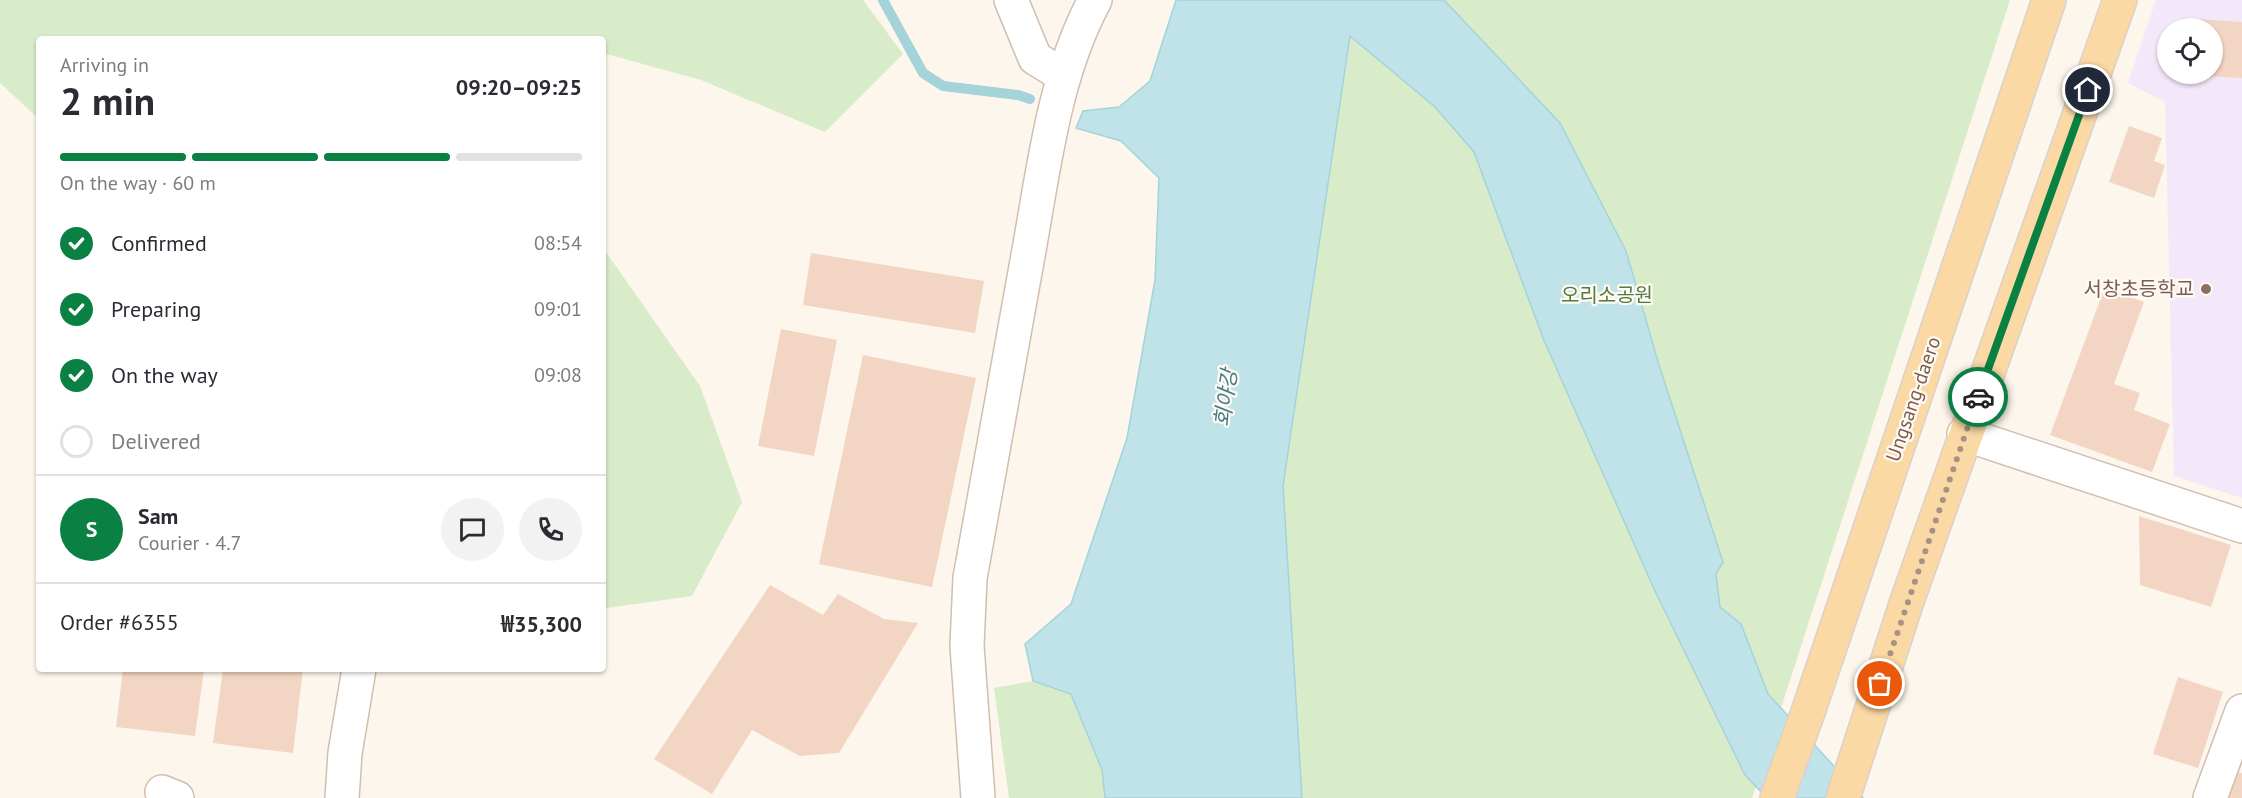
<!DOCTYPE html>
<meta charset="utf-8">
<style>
:root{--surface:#fff;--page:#f2f2f3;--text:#2b2b33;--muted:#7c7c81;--line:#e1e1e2;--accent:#0b8043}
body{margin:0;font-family:"PT Sans","Noto Sans KR",sans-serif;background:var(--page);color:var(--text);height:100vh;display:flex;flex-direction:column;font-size:22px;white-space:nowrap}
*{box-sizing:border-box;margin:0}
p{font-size:20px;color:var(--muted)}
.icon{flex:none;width:33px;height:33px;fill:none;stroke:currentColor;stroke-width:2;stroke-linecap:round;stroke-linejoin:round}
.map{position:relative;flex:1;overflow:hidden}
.panel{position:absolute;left:36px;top:36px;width:570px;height:636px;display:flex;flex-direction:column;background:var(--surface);border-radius:6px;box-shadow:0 2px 4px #0004}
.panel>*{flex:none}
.controls{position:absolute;left:2157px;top:18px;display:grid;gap:12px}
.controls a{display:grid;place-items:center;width:66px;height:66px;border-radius:50%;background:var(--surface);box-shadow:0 2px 4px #0004;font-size:30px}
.pin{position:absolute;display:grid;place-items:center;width:51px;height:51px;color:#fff;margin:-26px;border:3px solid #fff;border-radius:50%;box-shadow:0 2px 6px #0007}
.courier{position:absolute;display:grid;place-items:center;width:60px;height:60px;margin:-30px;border:4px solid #0b8043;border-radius:50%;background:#fff;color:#222;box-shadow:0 2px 8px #0007}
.summary em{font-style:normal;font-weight:600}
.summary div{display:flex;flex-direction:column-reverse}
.summary{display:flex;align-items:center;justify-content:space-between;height:102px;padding:0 24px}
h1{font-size:39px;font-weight:600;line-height:45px}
.bar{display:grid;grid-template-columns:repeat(4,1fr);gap:9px 6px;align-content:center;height:72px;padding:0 24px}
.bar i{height:8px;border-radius:4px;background:var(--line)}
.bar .on{background:var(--accent)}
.bar p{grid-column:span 4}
.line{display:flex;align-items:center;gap:15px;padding:0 24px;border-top:2px solid var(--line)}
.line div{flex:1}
.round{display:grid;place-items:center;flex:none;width:63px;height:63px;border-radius:32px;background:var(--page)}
ol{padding:0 24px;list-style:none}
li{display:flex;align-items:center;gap:18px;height:66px}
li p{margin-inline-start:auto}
li .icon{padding:6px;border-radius:50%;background:var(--accent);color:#fff;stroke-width:4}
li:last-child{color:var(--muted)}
li i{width:33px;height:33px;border:3px solid var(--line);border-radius:50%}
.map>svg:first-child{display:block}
.education{fill:#f3e8fa;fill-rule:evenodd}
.green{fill:#d8ecc9}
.water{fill:#bfe3e8;stroke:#a5d3da;stroke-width:1.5}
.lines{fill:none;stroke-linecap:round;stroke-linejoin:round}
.stream{stroke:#a5d3da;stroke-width:10}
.building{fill:#f3d5c3}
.minor-casing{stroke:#d1beb0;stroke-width:36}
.major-casing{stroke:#dad1cd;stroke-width:36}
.minor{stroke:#fff;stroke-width:33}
.major{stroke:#fbd9a5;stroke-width:33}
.done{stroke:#a89285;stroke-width:6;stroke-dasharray:0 10.8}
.route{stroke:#0b8043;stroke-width:8}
.education-dot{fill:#8d6e63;stroke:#fffaf3;stroke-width:2}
.labels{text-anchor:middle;stroke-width:4.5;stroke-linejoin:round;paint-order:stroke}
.education-label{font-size:20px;fill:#785e54;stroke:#fffaf3;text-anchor:end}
.park-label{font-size:20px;fill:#537a41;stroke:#fffaf3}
.street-label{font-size:20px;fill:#7a5c4d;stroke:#fffaf3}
.water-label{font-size:21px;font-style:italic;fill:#437c86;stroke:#fffaf3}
</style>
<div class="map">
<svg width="2242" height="798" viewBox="0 0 2242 798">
<rect width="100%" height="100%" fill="#fdf6ec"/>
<path class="education" d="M2156,0H2242V498L2174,476L2165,102L2128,83ZM2168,28H2212V74H2168Z"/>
<g class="green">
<path d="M0,0H863L903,54L825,132L701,80L603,53V39H39V119L0,83Z"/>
<path d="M1355,0H2010L1752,798H1302L1283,486Z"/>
<path d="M603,248L700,386L742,502L692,596L607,608L603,605Z"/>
<path d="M1033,681L1071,694L1102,770L1105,798H1009L994,688Z"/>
</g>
<path class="water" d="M1176,0H1444L1560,123L1626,251L1659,365L1723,562L1716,574L1720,607L1741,624L1768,694L1863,798H1767L1745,775L1654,589L1543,338L1474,152L1435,107L1350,36L1283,486L1302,798H1105L1102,770L1071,694L1033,681L1025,644L1071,604L1127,438L1155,280L1159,178L1121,141L1076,128L1083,111L1119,107L1150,81Z"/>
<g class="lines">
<path class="stream" d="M883,0L923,73L943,86L1018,95L1030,99"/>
</g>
<g class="building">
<path d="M2182,18L2242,22V78L2192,75V74H2212V28H2182Z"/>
<path d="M2129,126L2162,138L2154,161L2165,165L2154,198L2109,182Z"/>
<path d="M811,253L984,281L975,333L803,305Z"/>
<path d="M2105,287L2144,302L2114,384L2140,393L2134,410L2170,424L2152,472L2050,435Z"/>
<path d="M781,329L837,340L814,456L758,446Z"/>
<path d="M863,355L976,378L932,587L819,564Z"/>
<path d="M2139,516L2231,545L2211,607L2140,585Z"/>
<path d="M770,585L823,615L838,594L884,619L918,623L839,753L800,756L752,730L712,794L654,759Z"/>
<path d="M123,669H204L195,736L116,727Z"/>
<path d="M223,669H303L293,753L213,743Z"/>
<path d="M2178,677L2223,692L2198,768L2153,754Z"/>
<path d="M2234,771L2242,773V798H2225Z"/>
</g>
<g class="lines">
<g class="minor-casing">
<g id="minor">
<path d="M1011,0L1035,58L1064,76"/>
<path d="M1964,434L2242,526"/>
<path d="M162,792L177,798"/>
<path d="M342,798L345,753L359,669"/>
<path d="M978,798L967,646L970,578C990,469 1010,360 1029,250C1044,167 1054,76 1095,0"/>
<path d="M2210,798L2242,711"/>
</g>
</g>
<g class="major-casing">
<g id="major">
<path d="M1777,798L1807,715L2049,0"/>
<path d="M1843,798L1907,601L2120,0"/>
</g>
</g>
<use href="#minor" class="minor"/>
<use href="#major" class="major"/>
</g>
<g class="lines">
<path class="done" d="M1880,684L1978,397"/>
<path class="route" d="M1978,397L2088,90"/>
</g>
<circle class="education-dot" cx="2206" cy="289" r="6"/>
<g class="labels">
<g class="education-label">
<text x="2194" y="296">서창초등학교</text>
</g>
<g class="park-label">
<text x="1607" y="302">오리소공원</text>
</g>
<g class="street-label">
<text transform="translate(1913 399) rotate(-71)" y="7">Ungsang-daero</text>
</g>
<g class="water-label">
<text transform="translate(1226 398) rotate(-82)" y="7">회야강</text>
</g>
</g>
</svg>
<div class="controls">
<a><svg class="icon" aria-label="locate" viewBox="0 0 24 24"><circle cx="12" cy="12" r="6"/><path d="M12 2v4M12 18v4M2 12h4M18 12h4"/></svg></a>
</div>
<div class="pin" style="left:1880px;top:684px;background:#ea580c"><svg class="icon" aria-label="bag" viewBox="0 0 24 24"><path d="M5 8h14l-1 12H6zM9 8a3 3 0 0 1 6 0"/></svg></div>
<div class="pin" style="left:2088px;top:90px;background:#1f2937"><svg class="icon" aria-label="home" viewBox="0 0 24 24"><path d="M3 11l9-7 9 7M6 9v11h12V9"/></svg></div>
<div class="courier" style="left:1978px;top:397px"><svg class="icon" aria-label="car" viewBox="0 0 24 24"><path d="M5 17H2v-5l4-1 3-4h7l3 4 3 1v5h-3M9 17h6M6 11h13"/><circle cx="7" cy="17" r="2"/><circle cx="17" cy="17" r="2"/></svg></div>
<section class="panel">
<div class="summary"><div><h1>2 min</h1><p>Arriving in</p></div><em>09:20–09:25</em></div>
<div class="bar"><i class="on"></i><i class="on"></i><i class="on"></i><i></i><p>On the way · 60 m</p></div>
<ol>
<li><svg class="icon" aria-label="check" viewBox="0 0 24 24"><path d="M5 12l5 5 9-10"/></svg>Confirmed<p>08:54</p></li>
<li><svg class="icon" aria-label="check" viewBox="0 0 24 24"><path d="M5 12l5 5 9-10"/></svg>Preparing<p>09:01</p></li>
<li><svg class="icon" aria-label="check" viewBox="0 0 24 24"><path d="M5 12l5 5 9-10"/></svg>On the way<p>09:08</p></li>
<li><i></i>Delivered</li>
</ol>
<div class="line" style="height:108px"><b class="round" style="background:var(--accent);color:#fff">S</b><div><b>Sam</b><p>Courier · 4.7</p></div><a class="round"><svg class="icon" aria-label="chat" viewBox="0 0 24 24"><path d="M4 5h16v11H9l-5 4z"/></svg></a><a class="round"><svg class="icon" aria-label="phone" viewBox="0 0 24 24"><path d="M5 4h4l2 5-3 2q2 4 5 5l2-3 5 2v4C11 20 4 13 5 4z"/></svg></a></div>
<div class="line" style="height:78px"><div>Order #6355</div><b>₩35,300</b></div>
</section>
</div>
